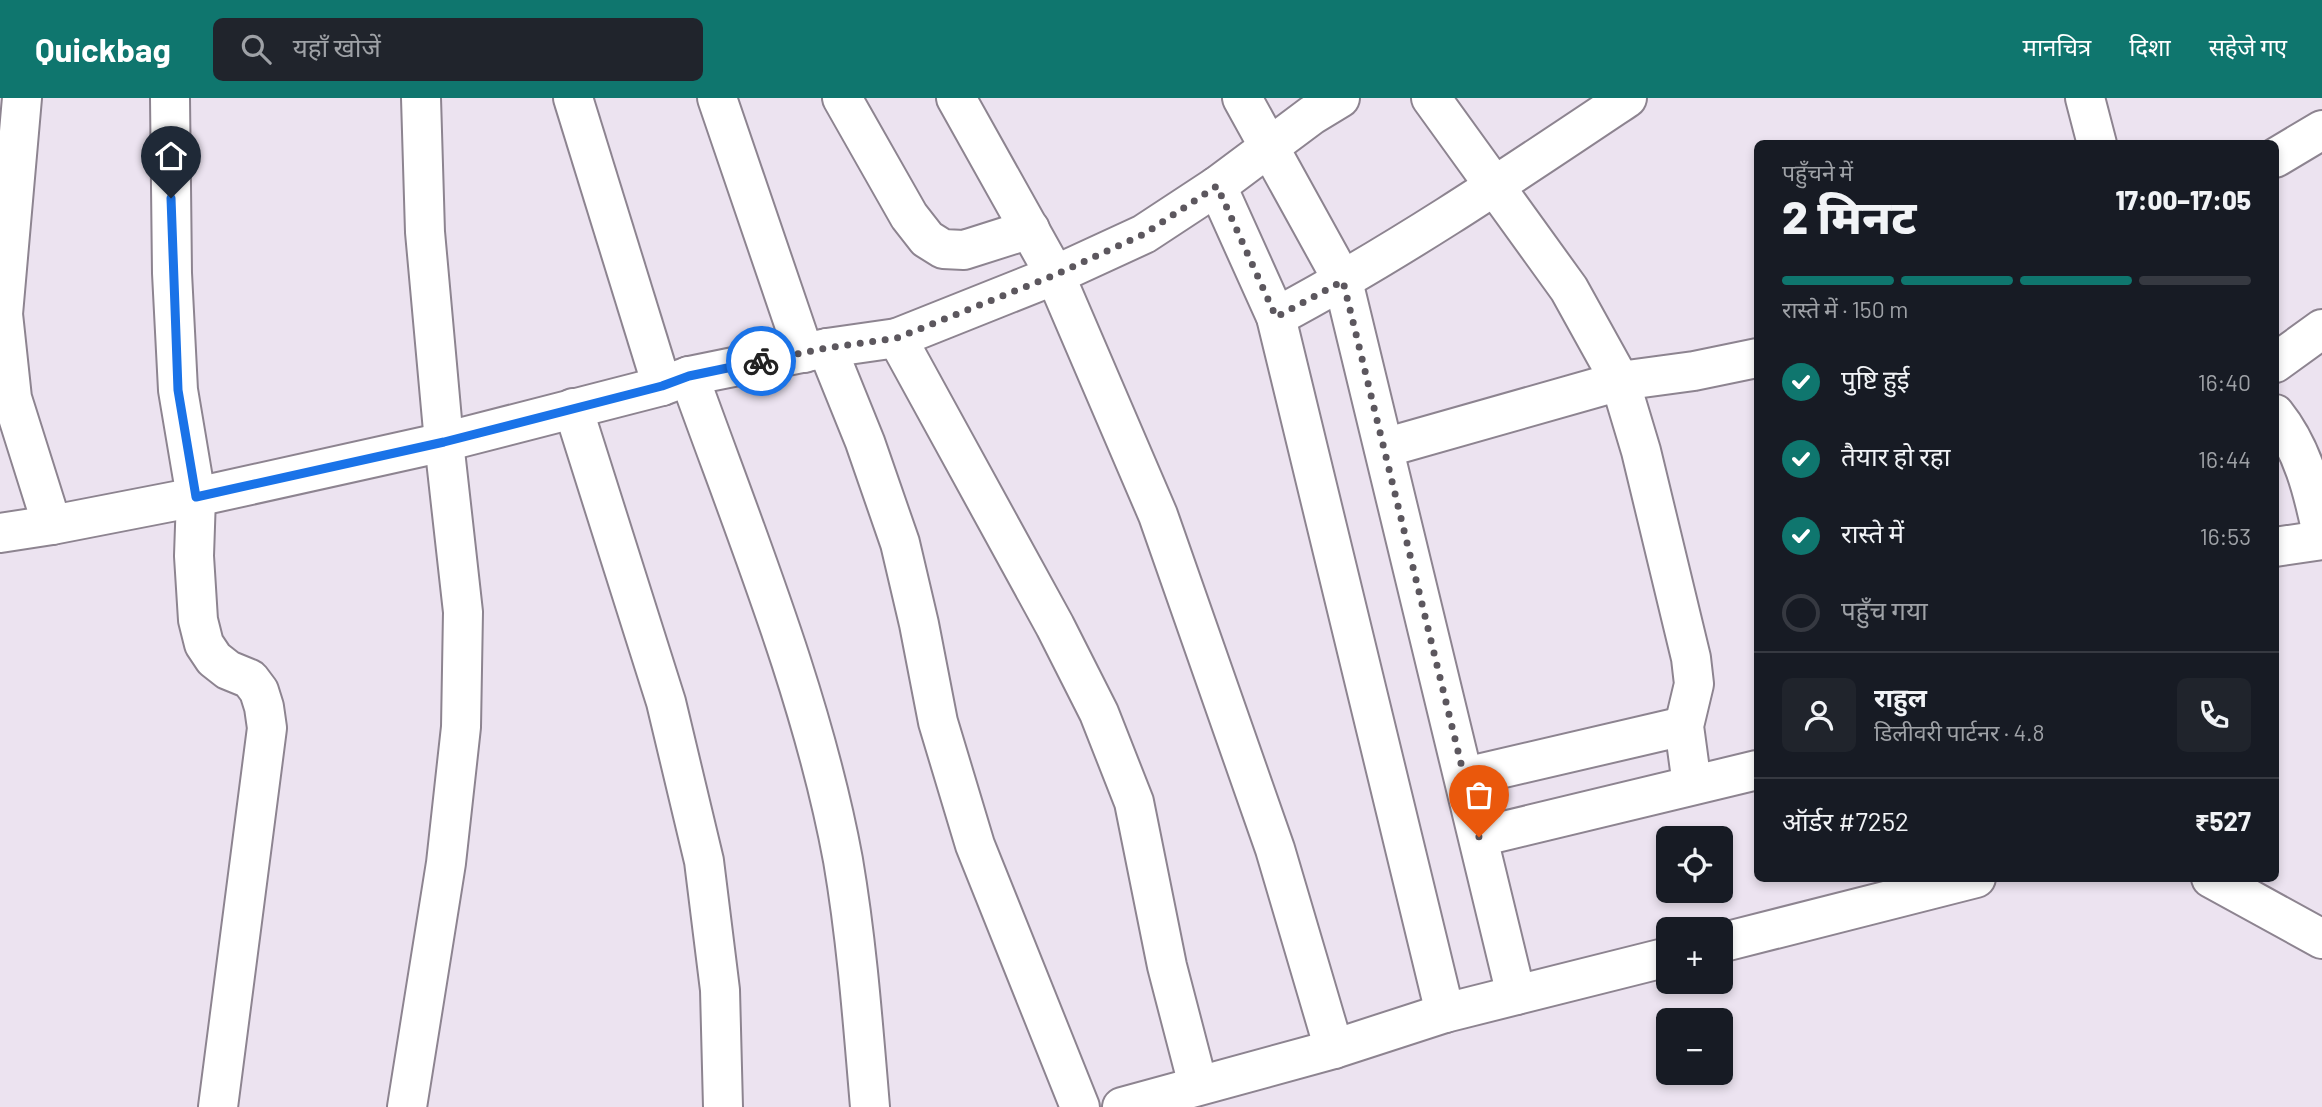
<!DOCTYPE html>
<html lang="hi">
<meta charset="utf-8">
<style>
:root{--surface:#171b24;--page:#20242c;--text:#f1f3f6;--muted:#9ea1a6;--line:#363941;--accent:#0f766e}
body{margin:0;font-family:Barlow,"Noto Sans Devanagari",sans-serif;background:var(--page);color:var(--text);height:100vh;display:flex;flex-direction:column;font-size:26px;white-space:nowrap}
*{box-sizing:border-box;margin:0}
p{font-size:23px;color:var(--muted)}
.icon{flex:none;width:38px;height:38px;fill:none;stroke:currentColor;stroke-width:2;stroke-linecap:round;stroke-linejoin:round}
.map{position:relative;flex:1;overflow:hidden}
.side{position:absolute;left:1754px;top:42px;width:525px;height:742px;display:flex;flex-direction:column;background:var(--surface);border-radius:10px;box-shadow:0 4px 10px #0003}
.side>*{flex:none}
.fabs{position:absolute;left:1656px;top:728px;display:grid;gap:14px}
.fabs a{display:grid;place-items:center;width:77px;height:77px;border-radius:10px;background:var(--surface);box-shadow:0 4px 10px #0003;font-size:35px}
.pin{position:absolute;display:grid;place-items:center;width:60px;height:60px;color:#fff;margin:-72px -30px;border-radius:50% 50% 50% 0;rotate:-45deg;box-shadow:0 0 7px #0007}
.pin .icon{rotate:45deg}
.courier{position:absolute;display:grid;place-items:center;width:70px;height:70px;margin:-35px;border:5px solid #1a73e8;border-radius:50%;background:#fff;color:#222;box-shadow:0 2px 9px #0007}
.summary em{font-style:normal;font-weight:800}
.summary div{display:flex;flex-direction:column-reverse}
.summary{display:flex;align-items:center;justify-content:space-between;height:119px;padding:0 28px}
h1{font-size:46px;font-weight:800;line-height:52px}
.bar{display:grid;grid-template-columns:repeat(4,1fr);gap:10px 7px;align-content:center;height:84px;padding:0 28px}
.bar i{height:9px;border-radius:5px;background:var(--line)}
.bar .active{background:var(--accent)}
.bar p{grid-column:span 4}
.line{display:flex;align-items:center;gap:18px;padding:0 28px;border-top:2px solid var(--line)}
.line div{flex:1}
.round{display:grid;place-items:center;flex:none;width:74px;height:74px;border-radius:10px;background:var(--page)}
ol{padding:0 28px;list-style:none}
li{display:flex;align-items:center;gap:21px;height:77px}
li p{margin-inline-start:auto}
li .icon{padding:7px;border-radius:50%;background:var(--accent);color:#fff;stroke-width:4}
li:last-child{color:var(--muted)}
li i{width:38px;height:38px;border:4px solid var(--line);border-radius:50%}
header{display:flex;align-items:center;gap:42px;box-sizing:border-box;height:98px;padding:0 35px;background:var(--accent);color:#fff}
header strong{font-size:33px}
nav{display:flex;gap:38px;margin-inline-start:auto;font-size:24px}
.search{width:490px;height:63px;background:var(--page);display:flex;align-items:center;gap:18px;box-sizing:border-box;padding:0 24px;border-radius:10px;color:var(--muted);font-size:26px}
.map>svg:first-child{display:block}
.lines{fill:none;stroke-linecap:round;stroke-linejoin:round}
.street-casing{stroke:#8d8490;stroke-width:42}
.street{stroke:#fff;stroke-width:38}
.done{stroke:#5c575e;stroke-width:7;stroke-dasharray:0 12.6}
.route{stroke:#1a73e8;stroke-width:9}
</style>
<header>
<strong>Quickbag</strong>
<div class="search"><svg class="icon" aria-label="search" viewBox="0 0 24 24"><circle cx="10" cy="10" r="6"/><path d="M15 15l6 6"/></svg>यहाँ खोजें</div>
<nav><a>मानचित्र</a><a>दिशा</a><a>सहेजे गए</a></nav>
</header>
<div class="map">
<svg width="2322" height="1009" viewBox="0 0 2322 1009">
<rect width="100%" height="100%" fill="#ece3f0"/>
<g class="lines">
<g class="street-casing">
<g id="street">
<path d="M22,0L3,216L12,300L52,427"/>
<path d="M170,0L172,175L178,292L196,399L194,458L198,522L204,546L214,561L228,572L250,581L259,593L264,609L267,630L218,1009"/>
<path d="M573,0L662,288"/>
<path d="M717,0L804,255"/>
<path d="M842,0L909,118L927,141L943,151L964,152L1030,131"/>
<path d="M956,0L1055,177L1158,417L1275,751L1334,951"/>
<path d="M1242,0L1343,183L1516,897"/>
<path d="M1431,0L1569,191L1620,283L1641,353L1691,560L1694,586L1684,628L1692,687"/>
<path d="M2085,0L2097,46"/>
<path d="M2275,60L2322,32"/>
<path d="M1217,88L1276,219L1445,915"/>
<path d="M1276,219C1398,154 1512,77 1627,0"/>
<path d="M897,240L1055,528L1099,615L1134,704L1167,868L1198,987"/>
<path d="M827,250L865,344L900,445L919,526L938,624L975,747L1080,1009"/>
<path d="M2275,265L2322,231"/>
<path d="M689,278C745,434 813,599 843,762C857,844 863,926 870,1009"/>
<path d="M573,310L666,604L704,763L720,892L723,1009"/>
<path d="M2275,316C2303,351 2313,393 2322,436"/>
<path d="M1384,350L1620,283L1694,273L1757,260"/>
<path d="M0,435L52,427L196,399L444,344L662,288L689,278L827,250L897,240L1055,177L1144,136L1217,88L1312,17L1340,0"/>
<path d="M2275,449L2322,442"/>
<path d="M1465,679L1684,628"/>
<path d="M1479,739L1757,672"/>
<path d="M2211,780L2322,841"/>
<path d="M1720,845L1976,780"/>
<path d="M407,1009L446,765L461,629L463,514L444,344L425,134L421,0"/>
<path d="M1122,1009L1334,951L1445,915L1668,859"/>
</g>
</g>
<use href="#street" class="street"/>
</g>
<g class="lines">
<path class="done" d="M761,263L827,250L897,240L1055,177L1144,136L1217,88L1276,219L1343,183L1479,739"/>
<path class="route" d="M171,100L178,292L196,399L444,344L662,288L689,278L761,263"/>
</g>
</svg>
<div class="fabs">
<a><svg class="icon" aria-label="locate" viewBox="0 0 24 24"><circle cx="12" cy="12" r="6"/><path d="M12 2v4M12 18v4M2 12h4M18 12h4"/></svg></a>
<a>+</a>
<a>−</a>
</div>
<div class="pin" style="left:1479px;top:739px;background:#ea580c"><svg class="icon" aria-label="bag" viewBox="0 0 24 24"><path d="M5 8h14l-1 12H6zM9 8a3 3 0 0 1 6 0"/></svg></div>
<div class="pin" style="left:171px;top:100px;background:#1f2937"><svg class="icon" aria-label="home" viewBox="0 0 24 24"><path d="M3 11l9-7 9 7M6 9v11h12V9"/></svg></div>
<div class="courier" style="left:761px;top:263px"><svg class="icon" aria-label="bike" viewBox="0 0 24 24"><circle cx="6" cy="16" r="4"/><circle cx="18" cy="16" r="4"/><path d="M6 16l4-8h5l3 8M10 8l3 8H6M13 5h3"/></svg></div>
<section class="side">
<div class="summary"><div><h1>2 मिनट</h1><p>पहुँचने में</p></div><em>17:00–17:05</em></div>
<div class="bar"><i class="active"></i><i class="active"></i><i class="active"></i><i></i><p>रास्ते में · 150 m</p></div>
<ol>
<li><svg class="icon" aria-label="check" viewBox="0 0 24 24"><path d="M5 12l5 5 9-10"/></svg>पुष्टि हुई<p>16:40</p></li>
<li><svg class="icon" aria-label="check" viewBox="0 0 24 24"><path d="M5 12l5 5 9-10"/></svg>तैयार हो रहा<p>16:44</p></li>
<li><svg class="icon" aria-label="check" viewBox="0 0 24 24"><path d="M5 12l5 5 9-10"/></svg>रास्ते में<p>16:53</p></li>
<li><i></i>पहुँच गया</li>
</ol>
<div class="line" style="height:126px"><a class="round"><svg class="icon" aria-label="person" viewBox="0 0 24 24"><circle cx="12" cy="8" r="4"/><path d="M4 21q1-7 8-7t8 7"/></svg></a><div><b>राहुल</b><p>डिलीवरी पार्टनर · 4.8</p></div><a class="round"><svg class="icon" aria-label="phone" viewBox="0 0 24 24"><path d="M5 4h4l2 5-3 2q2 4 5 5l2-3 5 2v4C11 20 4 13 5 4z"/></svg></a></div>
<div class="line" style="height:91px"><div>ऑर्डर #7252</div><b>₹527</b></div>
</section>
</div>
